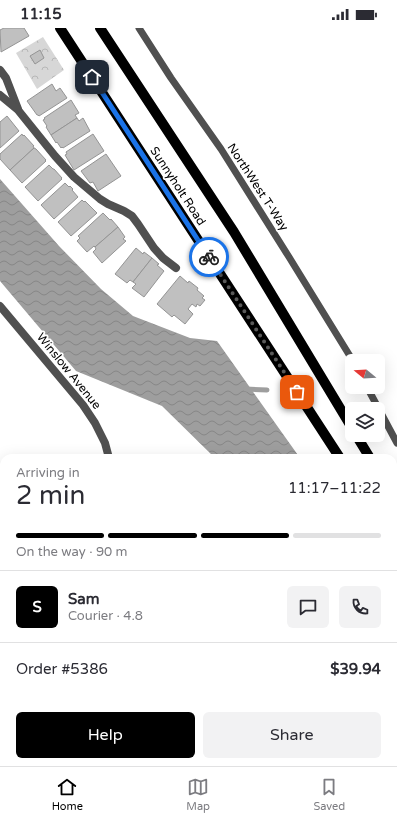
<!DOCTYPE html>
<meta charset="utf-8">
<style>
:root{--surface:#fff;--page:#f2f2f3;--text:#2b2b33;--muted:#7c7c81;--line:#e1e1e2;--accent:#000}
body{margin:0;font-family:"Varela Round",sans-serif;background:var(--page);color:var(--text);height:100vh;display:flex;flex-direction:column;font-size:15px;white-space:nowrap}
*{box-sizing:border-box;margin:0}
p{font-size:13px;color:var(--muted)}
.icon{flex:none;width:22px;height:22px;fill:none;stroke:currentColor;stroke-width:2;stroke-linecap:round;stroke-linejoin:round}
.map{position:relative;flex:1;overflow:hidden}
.details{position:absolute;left:0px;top:426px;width:397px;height:312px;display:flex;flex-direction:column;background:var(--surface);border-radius:12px 12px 0 0;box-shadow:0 4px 16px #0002}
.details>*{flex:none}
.needle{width:26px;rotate:288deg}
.buttons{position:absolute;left:345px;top:326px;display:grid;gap:8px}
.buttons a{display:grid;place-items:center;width:40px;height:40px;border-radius:6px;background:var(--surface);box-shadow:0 4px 16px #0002;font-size:20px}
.pin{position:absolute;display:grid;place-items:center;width:34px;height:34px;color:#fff;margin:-17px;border-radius:8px;box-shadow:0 2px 6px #0006}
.courier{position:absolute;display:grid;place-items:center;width:40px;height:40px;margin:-20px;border:3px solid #1a73e8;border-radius:50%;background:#fff;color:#222;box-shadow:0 1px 5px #0007}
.head em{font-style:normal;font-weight:600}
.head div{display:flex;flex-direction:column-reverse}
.head{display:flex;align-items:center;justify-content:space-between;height:68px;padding:0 16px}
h1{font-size:26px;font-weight:600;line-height:30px}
.bar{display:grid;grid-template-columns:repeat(4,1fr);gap:6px 4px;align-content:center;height:48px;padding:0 16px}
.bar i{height:5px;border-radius:3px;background:var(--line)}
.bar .selected{background:var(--accent)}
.bar p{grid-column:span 4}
.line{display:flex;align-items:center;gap:10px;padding:0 16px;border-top:1px solid var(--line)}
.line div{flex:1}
.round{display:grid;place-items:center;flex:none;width:42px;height:42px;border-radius:6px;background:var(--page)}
.primary-button{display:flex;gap:8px;margin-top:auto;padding:8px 16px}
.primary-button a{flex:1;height:46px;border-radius:6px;background:var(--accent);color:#fff;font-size:16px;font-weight:600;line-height:46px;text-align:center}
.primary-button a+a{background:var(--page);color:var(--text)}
.status{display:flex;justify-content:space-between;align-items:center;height:28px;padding:0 20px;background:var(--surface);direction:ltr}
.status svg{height:11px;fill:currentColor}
.menu{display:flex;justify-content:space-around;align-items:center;height:56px;border-top:1px solid var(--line);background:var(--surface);font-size:11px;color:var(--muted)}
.menu a{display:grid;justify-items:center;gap:2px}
.menu .selected{color:var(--accent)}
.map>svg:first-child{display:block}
.park{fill:url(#park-crowns)}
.water{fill:url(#water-waves)}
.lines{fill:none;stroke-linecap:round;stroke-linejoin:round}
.stream{stroke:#9e9e9e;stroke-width:5}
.building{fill:#c0c0c0;stroke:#949494}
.service{stroke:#505050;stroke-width:7}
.minor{stroke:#505050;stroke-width:8}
.primary{stroke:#000;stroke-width:10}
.done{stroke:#595959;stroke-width:4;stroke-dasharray:0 7.2}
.route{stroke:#1a73e8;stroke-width:5}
.labels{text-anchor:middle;stroke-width:3.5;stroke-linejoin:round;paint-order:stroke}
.street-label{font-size:12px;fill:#000;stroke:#fff}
</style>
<div class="status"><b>11:15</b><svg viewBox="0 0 49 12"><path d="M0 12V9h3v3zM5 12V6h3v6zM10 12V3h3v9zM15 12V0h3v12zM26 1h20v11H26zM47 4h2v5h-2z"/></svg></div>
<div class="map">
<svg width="397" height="738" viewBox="0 0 397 738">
<defs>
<pattern id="park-crowns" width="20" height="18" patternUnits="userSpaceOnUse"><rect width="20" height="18" fill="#d7d7d7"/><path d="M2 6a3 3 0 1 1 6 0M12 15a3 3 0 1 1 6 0" fill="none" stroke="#b7b7b7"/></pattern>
<pattern id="water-waves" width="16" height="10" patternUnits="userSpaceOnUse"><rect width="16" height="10" fill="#9e9e9e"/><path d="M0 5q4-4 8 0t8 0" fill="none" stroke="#868686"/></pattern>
</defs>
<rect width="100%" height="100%" fill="#fff"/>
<path class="park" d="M43,9L64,42L37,61L16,25Z"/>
<g class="water">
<path d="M0,151L59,218L101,261L133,288L190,310L217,313L300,430H215L162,378L76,343L0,253Z"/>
<path d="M393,574L397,581V738H385L384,734H393Z"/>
</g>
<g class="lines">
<path class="stream" d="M246,361L267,362"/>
</g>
<g class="building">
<path d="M4,0H24L29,8L1,24L0,2Z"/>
<path d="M40,22L44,30L35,36L30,28Z"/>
<path d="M52,56L56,63L60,60L67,70L39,88L38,87H37L27,73Z"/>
<path d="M71,72L79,85L75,87L77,90L51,107L46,99L47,98L43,92L45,91L44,90Z"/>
<path d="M7,88L19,103L0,120V94Z"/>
<path d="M77,90L79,93L83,90L90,103L63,120L62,119L61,120L57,114L56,115L51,107Z"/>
<path d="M22,106L23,108L24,107L34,118H33L34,120L10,142L0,131V126Z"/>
<path d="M93,106L104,123L74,142L65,127L67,126L66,124Z"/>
<path d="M34,120L36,121L46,132H45L46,133L22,155L10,142Z"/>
<path d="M106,126L121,148L98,163L93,154L90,155L81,143Z"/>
<path d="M49,137L53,141H54L62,150H61L62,151L38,173L25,159Z"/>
<path d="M65,155L69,159L70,158L73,161L72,162L78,169L54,191L41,177Z"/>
<path d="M82,172L84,174L85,173L97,185L71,208L58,194Z"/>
<path d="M103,185L110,192L111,191L118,199L95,219L94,218L87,224L77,213L80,210L78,208Z"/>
<path d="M118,199L125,209L123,211L126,213L102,235L93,224L96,221L95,219Z"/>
<path d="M136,220L143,226L144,224L152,230L133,254L130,252L127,255L115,246Z"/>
<path d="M152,230L159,236L157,237L164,243L144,269L132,260L136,256L133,254Z"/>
<path d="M180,248L188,255L189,253L198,260L197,262L204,268L202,270L205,272L200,278L197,276L196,279L192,276L188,281L193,286L185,296L174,287L172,289L157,276Z"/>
</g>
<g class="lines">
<g class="service">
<path d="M139,0L171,50L221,121L289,229L353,333"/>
<path d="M367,359L397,415"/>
</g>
<g class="minor">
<path d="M0,42L6,50L18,81"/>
<path d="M0,67L18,82L55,128L74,149L100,171L108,176L124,183L132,188L138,196L154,220L163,230L176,240"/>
<path d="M0,278L83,377L95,395L105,415L109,430"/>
<path d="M0,520H4"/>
<path d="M258,734L259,738"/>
</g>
<g class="primary">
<path d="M60,0L340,430"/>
<path d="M100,0L234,204L352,400"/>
<path d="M356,407L370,430"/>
<path d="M393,468L397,475"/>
<path d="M393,514L397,521"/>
</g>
</g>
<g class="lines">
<path class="done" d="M209,229L297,364"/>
<path class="route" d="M92,49L209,229"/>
</g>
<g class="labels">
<g class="street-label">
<text transform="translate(178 158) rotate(57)" y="4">Sunnyholt Road</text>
<text transform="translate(258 159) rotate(57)" y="4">NorthWest T-Way</text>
<text transform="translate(69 343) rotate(51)" y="4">Winslow Avenue</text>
</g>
</g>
</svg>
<div class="buttons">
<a><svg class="needle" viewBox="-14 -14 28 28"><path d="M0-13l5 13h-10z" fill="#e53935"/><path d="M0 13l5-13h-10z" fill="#7c7c81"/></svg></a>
<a><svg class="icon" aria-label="layers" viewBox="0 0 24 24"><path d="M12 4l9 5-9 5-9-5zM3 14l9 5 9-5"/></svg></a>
</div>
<div class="pin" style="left:297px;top:364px;background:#ea580c"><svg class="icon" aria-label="bag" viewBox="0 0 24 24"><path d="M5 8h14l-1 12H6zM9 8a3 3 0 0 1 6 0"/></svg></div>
<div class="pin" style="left:92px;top:49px;background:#1f2937"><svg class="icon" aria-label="home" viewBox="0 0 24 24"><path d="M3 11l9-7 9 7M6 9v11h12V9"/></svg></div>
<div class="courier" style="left:209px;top:229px"><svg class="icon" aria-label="bike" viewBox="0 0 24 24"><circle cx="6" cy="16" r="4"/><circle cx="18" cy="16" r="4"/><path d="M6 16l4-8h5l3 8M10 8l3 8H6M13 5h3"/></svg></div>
<section class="details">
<div class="head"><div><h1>2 min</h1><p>Arriving in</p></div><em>11:17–11:22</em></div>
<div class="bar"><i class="selected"></i><i class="selected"></i><i class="selected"></i><i></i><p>On the way · 90 m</p></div>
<div class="line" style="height:72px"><b class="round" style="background:var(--accent);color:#fff">S</b><div><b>Sam</b><p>Courier · 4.8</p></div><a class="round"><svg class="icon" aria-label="chat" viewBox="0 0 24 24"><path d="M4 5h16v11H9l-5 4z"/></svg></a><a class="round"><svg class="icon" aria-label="phone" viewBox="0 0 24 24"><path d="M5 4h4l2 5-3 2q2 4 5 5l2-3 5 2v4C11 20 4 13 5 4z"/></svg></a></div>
<div class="line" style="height:52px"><div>Order #5386</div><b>$39.94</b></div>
<div class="primary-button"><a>Help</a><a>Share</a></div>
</section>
</div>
<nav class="menu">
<a class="selected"><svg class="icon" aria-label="home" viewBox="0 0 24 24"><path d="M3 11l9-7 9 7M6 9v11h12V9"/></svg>Home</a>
<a><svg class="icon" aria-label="map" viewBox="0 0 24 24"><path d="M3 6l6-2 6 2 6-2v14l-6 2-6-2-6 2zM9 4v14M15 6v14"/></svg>Map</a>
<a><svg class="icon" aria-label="saved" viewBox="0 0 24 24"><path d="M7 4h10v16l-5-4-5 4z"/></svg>Saved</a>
</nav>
